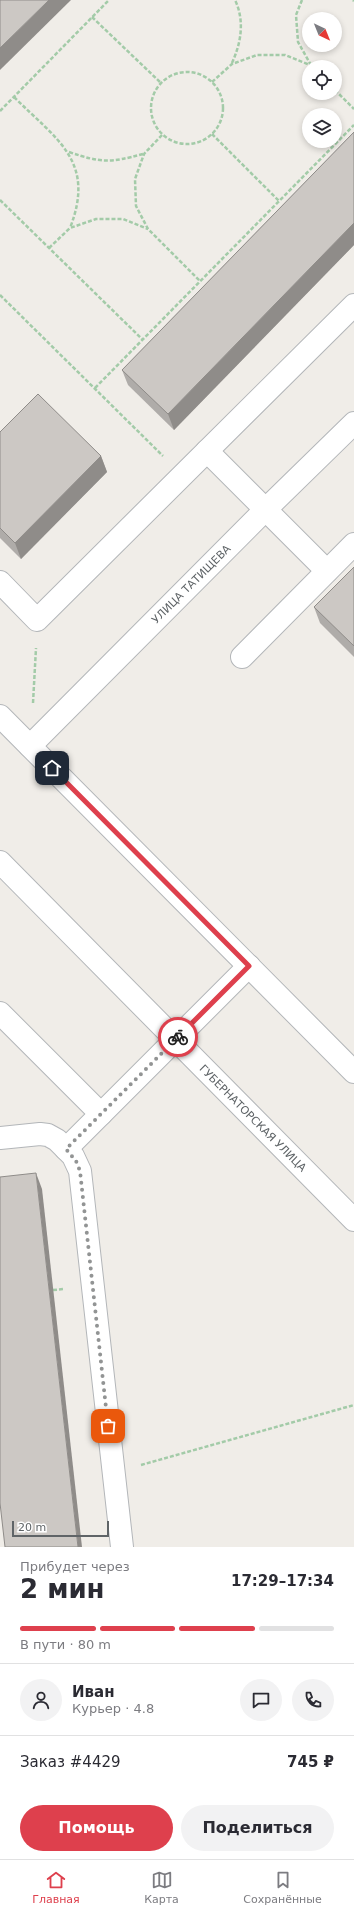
<!DOCTYPE html>
<html lang="ru">
<meta charset="utf-8">
<style>
:root{--surface:#fff;--page:#f2f2f3;--text:#2b2b33;--muted:#7c7c81;--line:#e1e1e2;--accent:#de404d}
body{margin:0;font-family:"DejaVu Sans",sans-serif;background:var(--page);color:var(--text);height:100vh;display:flex;flex-direction:column;font-size:15px;white-space:nowrap}
*{box-sizing:border-box;margin:0}
p{font-size:13px;color:var(--muted)}
.icon{flex:none;width:22px;height:22px;fill:none;stroke:currentColor;stroke-width:2;stroke-linecap:round;stroke-linejoin:round}
.map{position:relative;height:1547px;overflow:hidden}
.side{display:flex;flex-direction:column;background:var(--surface);flex:1}
.side>*{flex:none}
.needle{width:26px;rotate:137deg}
.fabs{position:absolute;left:302px;top:12px;display:grid;gap:8px}
.fabs a{display:grid;place-items:center;width:40px;height:40px;border-radius:50%;background:var(--surface);box-shadow:0 2px 6px #0003;font-size:20px}
.scale{position:absolute;left:12px;bottom:10px;width:97px;box-sizing:border-box;padding-left:4px;border:2px solid #5f6467;border-top:0;font-size:11px;line-height:14px;white-space:nowrap;color:#5f6467;-webkit-text-stroke:3px #fff;paint-order:stroke}
.pin{position:absolute;display:grid;place-items:center;width:34px;height:34px;color:#fff;margin:-17px;border-radius:8px;box-shadow:0 2px 6px #0006}
.courier{position:absolute;display:grid;place-items:center;width:40px;height:40px;margin:-20px;border:3px solid #de404d;border-radius:50%;background:#fff;color:#222;box-shadow:0 1px 5px #0007}
.overview em{font-style:normal;font-weight:800}
.overview div{display:flex;flex-direction:column-reverse}
.overview{display:flex;align-items:center;justify-content:space-between;height:68px;padding:0 20px}
h1{font-size:26px;font-weight:800;line-height:30px}
.bar{display:grid;grid-template-columns:repeat(4,1fr);gap:6px 4px;align-content:center;height:48px;padding:0 20px}
.bar i{height:5px;border-radius:3px;background:var(--line)}
.bar .current{background:var(--accent)}
.bar p{grid-column:span 4}
.line{display:flex;align-items:center;gap:10px;padding:0 20px;border-top:1px solid var(--line)}
.line div{flex:1}
.round{display:grid;place-items:center;flex:none;width:42px;height:42px;border-radius:21px;background:var(--page)}
.action{display:flex;gap:8px;margin-top:auto;padding:8px 20px}
.action a{flex:1;height:46px;border-radius:24px;background:var(--accent);color:#fff;font-size:16px;font-weight:800;line-height:46px;text-align:center}
.action a+a{background:var(--page);color:var(--text)}
.menu{display:flex;justify-content:space-around;align-items:center;height:56px;border-top:1px solid var(--line);background:var(--surface);font-size:11px;color:var(--muted)}
.menu a{display:grid;justify-items:center;gap:2px}
.menu .current{color:var(--accent)}
.map>svg:first-child{display:block}
.lines{fill:none;stroke-linecap:round;stroke-linejoin:round}
.minor-casing{stroke:#b3b6b9;stroke-width:24}
.path{stroke:#a3cba8;stroke-width:2.5;stroke-dasharray:4 2;stroke-linecap:butt}
.minor{stroke:#fff;stroke-width:22}
.wall{fill:#afaca9}
.shaded-wall{fill:#8f8c89}
.building{fill:#ccc8c4;stroke:#8f8c89}
.done{stroke:#929494;stroke-width:4;stroke-dasharray:0 7.2}
.route{stroke:#de404d;stroke-width:5}
.labels{text-anchor:middle;stroke-width:4;stroke-linejoin:round;paint-order:stroke}
.street-label{font-size:11px;fill:#5f6467;stroke:#fff}
</style>
<div class="map">
<svg width="354" height="1547" viewBox="0 0 354 1547">
<rect width="100%" height="100%" fill="#f0ede8"/>
<g class="lines">
<g class="minor-casing">
<g id="minor">
<path d="M207,451L354,305"/>
<path d="M0,582L37,620L207,451L327,571"/>
<path d="M242,657L354,544"/>
<path d="M0,716L354,1072"/>
<path d="M30,746L265,510L354,423"/>
<path d="M0,862L354,1220"/>
<path d="M0,1013L101,1114"/>
<path d="M0,1138L40,1134L48,1135L57,1140L73,1156L80,1171L122,1547"/>
<path d="M66,1149L249,966"/>
</g>
</g>
<g class="path">
<path d="M302,0L296,15L298,42L312,67"/>
<path d="M353,0L354,1"/>
<path d="M92,17L161,83"/>
<path d="M232,63C241,43 245,21 235,0"/>
<circle cx="187" cy="108" r="36"/>
<path d="M212,82L232,64L257,55H285L310,65"/>
<path d="M335,90L354,109"/>
<path d="M14,97C57,140 96,161 70,228"/>
<path d="M0,111L109,0"/>
<path d="M212,134L279,201"/>
<path d="M162,135L144,154L135,179L136,206L148,229L200,281"/>
<path d="M69,152C101,163 110,163 143,154"/>
<path d="M0,200L143,340"/>
<path d="M49,248L70,228L96,219H123L148,229"/>
<path d="M0,295L163,456"/>
<path d="M95,388L354,125"/>
<path d="M33,703L36,648"/>
<path d="M53,1290L64,1289"/>
<path d="M141,1465L354,1405"/>
</g>
<use href="#minor" class="minor"/>
</g>
<g class="wall">
<path d="M354,132V245L174,430L128,385L122,370Z"/>
<path d="M0,432L101,456L107,472L21,559L0,538Z"/>
<path d="M354,567V657L320,623L314,607Z"/>
</g>
<g class="shaded-wall">
<path d="M49,0H71L0,70V48Z"/>
<path d="M354,223V245L174,430L168,414Z"/>
<path d="M101,456L107,472L21,559L15,543Z"/>
<path d="M36,1173L42,1189L82,1547H78Z"/>
</g>
<g class="building">
<path d="M0,0H49L0,48Z"/>
<path d="M354,132V223L168,414L122,370Z"/>
<path d="M38,394L101,456L15,543L0,528V432Z"/>
<path d="M354,567V646L314,607Z"/>
<path d="M36,1173L78,1547H5L0,1503V1177Z"/>
</g>
<g class="lines">
<path class="done" d="M108,1426L80,1171L76,1161L66,1149L178,1037"/>
<path class="route" d="M52,768L249,966L178,1037"/>
</g>
<g class="labels">
<g class="street-label">
<text transform="translate(191 584) rotate(-45)" y="4">УЛИЦА ТАТИЩЕВА</text>
<text transform="translate(253 1118) rotate(45)" y="4">ГУБЕРНАТОРСКАЯ УЛИЦА</text>
</g>
</g>
</svg>
<div class="fabs">
<a><svg class="needle" viewBox="-14 -14 28 28"><path d="M0-13l5 13h-10z" fill="#e53935"/><path d="M0 13l5-13h-10z" fill="#7c7c81"/></svg></a>
<a><svg class="icon" aria-label="locate" viewBox="0 0 24 24"><circle cx="12" cy="12" r="6"/><path d="M12 2v4M12 18v4M2 12h4M18 12h4"/></svg></a>
<a><svg class="icon" aria-label="layers" viewBox="0 0 24 24"><path d="M12 4l9 5-9 5-9-5zM3 14l9 5 9-5"/></svg></a>
</div>
<div class="scale">20 m</div>
<div class="pin" style="left:108px;top:1426px;background:#ea580c"><svg class="icon" aria-label="bag" viewBox="0 0 24 24"><path d="M5 8h14l-1 12H6zM9 8a3 3 0 0 1 6 0"/></svg></div>
<div class="pin" style="left:52px;top:768px;background:#1f2937"><svg class="icon" aria-label="home" viewBox="0 0 24 24"><path d="M3 11l9-7 9 7M6 9v11h12V9"/></svg></div>
<div class="courier" style="left:178px;top:1037px"><svg class="icon" aria-label="bike" viewBox="0 0 24 24"><circle cx="6" cy="16" r="4"/><circle cx="18" cy="16" r="4"/><path d="M6 16l4-8h5l3 8M10 8l3 8H6M13 5h3"/></svg></div>
</div>
<section class="side">
<div class="overview"><div><h1>2 мин</h1><p>Прибудет через</p></div><em>17:29–17:34</em></div>
<div class="bar"><i class="current"></i><i class="current"></i><i class="current"></i><i></i><p>В пути · 80 m</p></div>
<div class="line" style="height:72px"><a class="round"><svg class="icon" aria-label="person" viewBox="0 0 24 24"><circle cx="12" cy="8" r="4"/><path d="M4 21q1-7 8-7t8 7"/></svg></a><div><b>Иван</b><p>Курьер · 4.8</p></div><a class="round"><svg class="icon" aria-label="chat" viewBox="0 0 24 24"><path d="M4 5h16v11H9l-5 4z"/></svg></a><a class="round"><svg class="icon" aria-label="phone" viewBox="0 0 24 24"><path d="M5 4h4l2 5-3 2q2 4 5 5l2-3 5 2v4C11 20 4 13 5 4z"/></svg></a></div>
<div class="line" style="height:52px"><div>Заказ #4429</div><b>745 ₽</b></div>
<div class="action"><a>Помощь</a><a>Поделиться</a></div>
</section>
<nav class="menu">
<a class="current"><svg class="icon" aria-label="home" viewBox="0 0 24 24"><path d="M3 11l9-7 9 7M6 9v11h12V9"/></svg>Главная</a>
<a><svg class="icon" aria-label="map" viewBox="0 0 24 24"><path d="M3 6l6-2 6 2 6-2v14l-6 2-6-2-6 2zM9 4v14M15 6v14"/></svg>Карта</a>
<a><svg class="icon" aria-label="saved" viewBox="0 0 24 24"><path d="M7 4h10v16l-5-4-5 4z"/></svg>Сохранённые</a>
</nav>
